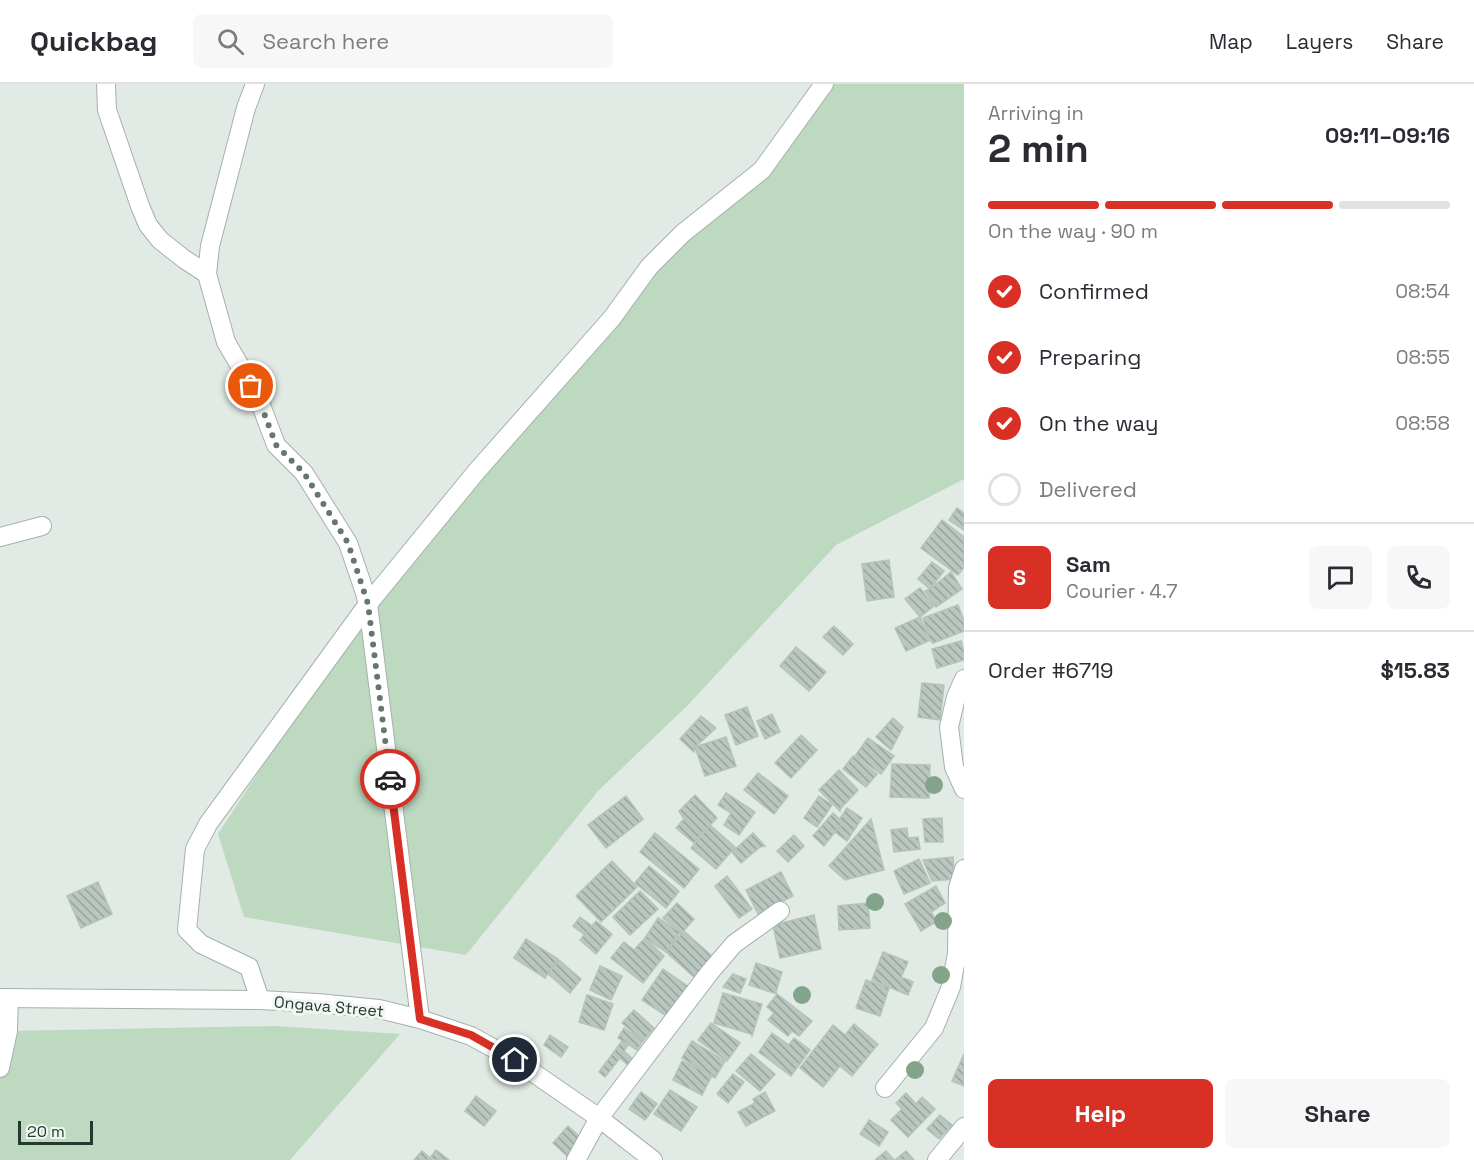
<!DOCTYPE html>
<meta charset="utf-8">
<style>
:root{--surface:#fff;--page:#f7f7f7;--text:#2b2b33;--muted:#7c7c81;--line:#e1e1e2;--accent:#d93025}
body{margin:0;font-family:"Space Grotesk",sans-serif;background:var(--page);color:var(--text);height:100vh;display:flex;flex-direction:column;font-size:22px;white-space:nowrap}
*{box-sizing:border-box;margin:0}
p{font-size:20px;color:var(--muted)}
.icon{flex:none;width:33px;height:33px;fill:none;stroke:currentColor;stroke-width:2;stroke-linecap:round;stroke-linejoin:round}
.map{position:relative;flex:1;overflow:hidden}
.sheet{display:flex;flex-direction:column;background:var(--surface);width:510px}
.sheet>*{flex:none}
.scale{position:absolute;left:18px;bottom:15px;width:75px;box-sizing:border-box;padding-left:6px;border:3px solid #243930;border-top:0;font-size:16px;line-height:21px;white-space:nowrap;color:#243930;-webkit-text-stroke:4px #f1f7f3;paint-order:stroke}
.pin{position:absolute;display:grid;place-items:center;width:51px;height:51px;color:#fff;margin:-26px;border:3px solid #fff;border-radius:50%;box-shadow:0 2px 6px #0007}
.courier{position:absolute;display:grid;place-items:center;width:60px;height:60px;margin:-30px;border:4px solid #d93025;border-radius:50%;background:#fff;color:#222;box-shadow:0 2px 8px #0007}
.summary em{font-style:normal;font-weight:700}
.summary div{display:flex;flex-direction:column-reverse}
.summary{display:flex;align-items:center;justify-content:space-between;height:102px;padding:0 24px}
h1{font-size:39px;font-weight:700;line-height:45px}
.bar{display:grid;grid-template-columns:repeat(4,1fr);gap:9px 6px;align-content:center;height:72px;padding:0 24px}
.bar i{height:8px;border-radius:4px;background:var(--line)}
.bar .current{background:var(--accent)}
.bar p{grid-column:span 4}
.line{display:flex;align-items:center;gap:15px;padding:0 24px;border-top:2px solid var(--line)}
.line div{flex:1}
.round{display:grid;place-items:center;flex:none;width:63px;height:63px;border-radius:9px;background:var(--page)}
ol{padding:0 24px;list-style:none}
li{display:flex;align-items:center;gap:18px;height:66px}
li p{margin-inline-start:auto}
li .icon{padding:6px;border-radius:50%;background:var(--accent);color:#fff;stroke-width:4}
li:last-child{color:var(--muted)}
li i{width:33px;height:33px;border:3px solid var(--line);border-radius:50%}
.cta{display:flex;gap:12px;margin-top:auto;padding:12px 24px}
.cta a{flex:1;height:69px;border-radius:9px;background:var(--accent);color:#fff;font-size:24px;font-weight:700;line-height:69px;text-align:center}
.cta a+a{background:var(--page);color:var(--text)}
header{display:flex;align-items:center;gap:36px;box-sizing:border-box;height:84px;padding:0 30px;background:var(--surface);border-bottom:2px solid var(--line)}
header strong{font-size:28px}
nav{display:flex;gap:33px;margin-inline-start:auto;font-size:21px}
.search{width:420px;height:54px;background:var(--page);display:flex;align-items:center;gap:15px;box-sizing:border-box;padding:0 21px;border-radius:9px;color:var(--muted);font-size:22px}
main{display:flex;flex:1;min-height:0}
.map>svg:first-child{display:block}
.green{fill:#bdd9c0}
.building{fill:url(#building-back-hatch);stroke:#b5c3bb;stroke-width:1.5}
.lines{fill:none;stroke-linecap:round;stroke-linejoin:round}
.minor-casing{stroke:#a5b1ab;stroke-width:20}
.minor{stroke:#fff;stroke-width:18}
.tree{fill:#81a48a}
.done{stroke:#66776f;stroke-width:6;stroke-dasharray:0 10.8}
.route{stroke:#d93025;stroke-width:8}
.labels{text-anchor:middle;stroke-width:6;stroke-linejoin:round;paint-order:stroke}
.street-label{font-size:16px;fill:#243930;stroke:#f1f7f3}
</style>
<header>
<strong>Quickbag</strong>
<div class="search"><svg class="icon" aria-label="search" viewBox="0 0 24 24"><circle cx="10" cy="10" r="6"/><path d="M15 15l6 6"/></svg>Search here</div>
<nav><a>Map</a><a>Layers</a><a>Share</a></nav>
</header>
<main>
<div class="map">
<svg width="964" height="1076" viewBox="0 0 964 1076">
<defs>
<pattern id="building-back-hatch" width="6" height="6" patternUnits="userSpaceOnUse" patternTransform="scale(1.5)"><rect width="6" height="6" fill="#bac7c0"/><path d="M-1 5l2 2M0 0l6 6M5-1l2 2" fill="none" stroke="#97a39c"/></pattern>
</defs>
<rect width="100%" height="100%" fill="#e1eae5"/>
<g class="green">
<path d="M824,0H964V395L836,461L688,621L598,707L466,871L244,833L218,750L368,520L649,183L762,86Z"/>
<path d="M275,942L400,950L290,1076H0V984L8,947Z"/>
</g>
<g class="building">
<path d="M957,424L964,429V446L949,436Z"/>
<path d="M942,436L964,453V483L958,491L921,464Z"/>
<path d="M889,476L894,513L867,517L862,480Z"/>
<path d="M932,478L944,487L930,505L918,495Z"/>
<path d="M951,488L962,505L936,523L925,507L930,505Z"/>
<path d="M920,504L934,522L920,533L905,515Z"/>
<path d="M958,521L964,537V547L933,559L930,556L923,534Z"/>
<path d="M920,533L930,556L906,567L895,544Z"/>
<path d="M834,542L853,560L843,571L823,553Z"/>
<path d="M961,557L964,568V576L937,584L932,565Z"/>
<path d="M796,563L826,588L809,607L780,582Z"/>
<path d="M922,599L944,601L940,636L918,633Z"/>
<path d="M747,623L758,652L736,661L725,631Z"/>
<path d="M772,630L780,648L765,655L757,637Z"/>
<path d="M701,632L716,644L695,663L694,668L680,655Z"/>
<path d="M893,634L903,643L891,666L876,653Z"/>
<path d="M801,651L817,666L791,694L775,679Z"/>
<path d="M726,653L736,682L705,692L695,663Z"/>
<path d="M868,654L894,672L881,690L855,672Z"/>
<path d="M853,672L877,690L866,703L843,685Z"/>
<path d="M892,680L930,681L929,714L890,713Z"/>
<path d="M839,686L858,706L841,724L840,727L819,706Z"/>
<path d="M758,689L788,712L774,730L744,706Z"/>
<path d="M726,709L755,728L739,751L724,741L731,729L718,721Z"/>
<path d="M695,711L717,734L702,749L684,735L679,727Z"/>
<path d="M626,712L643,735L606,764L588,741Z"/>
<path d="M819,712L832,721L817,743L804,734Z"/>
<path d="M847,724L862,734L847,757L832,746Z"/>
<path d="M833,729L843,738L824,762L813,752Z"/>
<path d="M942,734L943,758H925L923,735Z"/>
<path d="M684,735L702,749L694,759L676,744Z"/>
<path d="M871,735L884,786L845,796L829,782Z"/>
<path d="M710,741L735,763L716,785L691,764Z"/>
<path d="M907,744L908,754L918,753L920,765L894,768L891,746Z"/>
<path d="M655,749L699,785L684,804L640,768Z"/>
<path d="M753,749L765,762L760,763L741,779L732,768Z"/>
<path d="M794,751L804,762L788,778L777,767Z"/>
<path d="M953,773L954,795L932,797L923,776Z"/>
<path d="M919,775L930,799L904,810L894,787Z"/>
<path d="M612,777L637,803L601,838L576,812Z"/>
<path d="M649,782L679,807L666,824L635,799Z"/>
<path d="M781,788L793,812L758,830L746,806Z"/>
<path d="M727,792L752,825L739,834L715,802Z"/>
<path d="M98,798L112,830L81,844L67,812Z"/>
<path d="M936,802L945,819L931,828L937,837L921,847L905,820Z"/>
<path d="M640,807L658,825L630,851L613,833Z"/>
<path d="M677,819L694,835L681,850L680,848L663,834Z"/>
<path d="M868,819L870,844L839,846L838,822Z"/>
<path d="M814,831L821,865L780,874L773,841Z"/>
<path d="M580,833L592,842L585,851L573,842Z"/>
<path d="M658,834L680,848L666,868L645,854Z"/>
<path d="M596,837L612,850L596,870L580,856Z"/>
<path d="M685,848L713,873L695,894L666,868L681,850Z"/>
<path d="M645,854L664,872L643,899L611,874L624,858L634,866Z"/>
<path d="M526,855L558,875L545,894L514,874Z"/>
<path d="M883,868L908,878L901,893L913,898L908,911L872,896Z"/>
<path d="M559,876L581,895L570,909L548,890Z"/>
<path d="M756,879L782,888L776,908L777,910L749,901Z"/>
<path d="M600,882L622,892L611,916L590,906Z"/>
<path d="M663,885L689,903L668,933L642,916Z"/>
<path d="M733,890L746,895L740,909L723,903Z"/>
<path d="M866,896L889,904L880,932L856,924Z"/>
<path d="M723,909L762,920L752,952L751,950L714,939Z"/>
<path d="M777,910L812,937L799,952L792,947L788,952L768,936L774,929L767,923Z"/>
<path d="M587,911L613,920L604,946L579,938Z"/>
<path d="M634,926L654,944L643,957L622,939Z"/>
<path d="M711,939L740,959L727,977L698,956Z"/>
<path d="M854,940L878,960L852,992L840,982L823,1003L800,984L833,941L845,951Z"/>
<path d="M624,944L643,957L637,966L618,954Z"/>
<path d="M772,949L789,961L794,954L810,966L791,992L759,968Z"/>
<path d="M550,951L568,963L561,973L544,961Z"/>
<path d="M622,957L628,961L624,967L635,977L628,981L620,974L605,993L599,988Z"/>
<path d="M692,957L725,977L715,994L682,974Z"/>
<path d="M751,970L775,990L760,1007L736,987Z"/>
<path d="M964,970V1002L952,997Z"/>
<path d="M682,977L712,991L702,1011L673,996Z"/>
<path d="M733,990L744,998L728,1019L717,1010Z"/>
<path d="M670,1006L697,1023L681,1047L654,1030Z"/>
<path d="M641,1008L657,1020L645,1036L629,1025Z"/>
<path d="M765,1008L775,1027L746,1042L738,1028L755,1019L753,1015Z"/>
<path d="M906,1009L916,1020L922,1013L935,1025L908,1053L891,1036L902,1025L896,1019Z"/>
<path d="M476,1012L496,1027L484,1042L465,1027Z"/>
<path d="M940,1031L952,1041L939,1055L927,1045Z"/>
<path d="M869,1036L888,1048L879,1062L860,1050Z"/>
<path d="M568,1042L583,1056L568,1073L553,1059Z"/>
<path d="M436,1066L449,1076H414L422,1067L430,1074Z"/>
<path d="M886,1067L894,1076H876V1075Z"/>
<path d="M906,1067L914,1076H895Z"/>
</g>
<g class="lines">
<g class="minor-casing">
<g id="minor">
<path d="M106,0L107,26L140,122L148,141L160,156L184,175L207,190"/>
<path d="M255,0L246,24L210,162L207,190L226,258L258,313L276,361L304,389L348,459L364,506L368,520L420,935"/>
<path d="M0,453L42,442"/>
<path d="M964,595L956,613L949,643L954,683L964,705"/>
<path d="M0,914L260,916L317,919L379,925L420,935L471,952L515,976L599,1034L653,1076"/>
<path d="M260,916L249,883L201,860L187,846L195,765L208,740L368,520L476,388L612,234L649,183L683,149L762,86L824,0"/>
<path d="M0,984L8,947L9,914"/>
<path d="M885,1004L934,944L951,903L957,869L958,804L964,785"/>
<path d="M576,1076L599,1034L710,888L734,860L780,827"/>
<path d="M937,1076L964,1043"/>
</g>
</g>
<use href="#minor" class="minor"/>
</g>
<g class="tree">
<circle cx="934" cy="701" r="9"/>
<circle cx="875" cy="818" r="9"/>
<circle cx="943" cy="837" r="9"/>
<circle cx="941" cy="891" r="9"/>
<circle cx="802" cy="911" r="9"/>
<circle cx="915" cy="986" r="9"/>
</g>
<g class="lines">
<path class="done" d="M251,302L258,313L276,361L304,389L348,459L368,520L390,695"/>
<path class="route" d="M390,695L420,935L471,951L515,976"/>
</g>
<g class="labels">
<g class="street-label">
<text transform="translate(329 922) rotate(5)" y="6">Ongava Street</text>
</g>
</g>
</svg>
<div class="scale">20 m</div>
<div class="pin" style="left:251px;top:302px;background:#ea580c"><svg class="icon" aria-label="bag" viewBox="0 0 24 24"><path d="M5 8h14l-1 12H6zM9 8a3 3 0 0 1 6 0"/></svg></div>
<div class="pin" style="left:515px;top:976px;background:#1f2937"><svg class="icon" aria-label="home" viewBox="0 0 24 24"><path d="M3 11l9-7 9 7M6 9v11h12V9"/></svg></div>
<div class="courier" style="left:390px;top:695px"><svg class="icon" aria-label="car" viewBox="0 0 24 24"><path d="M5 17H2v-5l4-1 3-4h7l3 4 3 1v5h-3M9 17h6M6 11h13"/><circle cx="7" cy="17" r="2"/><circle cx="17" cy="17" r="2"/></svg></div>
</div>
<section class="sheet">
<div class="summary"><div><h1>2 min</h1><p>Arriving in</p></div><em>09:11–09:16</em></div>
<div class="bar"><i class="current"></i><i class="current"></i><i class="current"></i><i></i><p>On the way · 90 m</p></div>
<ol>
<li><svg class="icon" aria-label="check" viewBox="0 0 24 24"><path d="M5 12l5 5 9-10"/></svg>Confirmed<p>08:54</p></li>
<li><svg class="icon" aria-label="check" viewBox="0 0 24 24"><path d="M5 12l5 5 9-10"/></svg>Preparing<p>08:55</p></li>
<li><svg class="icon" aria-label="check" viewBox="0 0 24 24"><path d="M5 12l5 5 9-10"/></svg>On the way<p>08:58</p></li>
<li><i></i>Delivered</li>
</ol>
<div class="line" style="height:108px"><b class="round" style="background:var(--accent);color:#fff">S</b><div><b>Sam</b><p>Courier · 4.7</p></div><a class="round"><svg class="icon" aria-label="chat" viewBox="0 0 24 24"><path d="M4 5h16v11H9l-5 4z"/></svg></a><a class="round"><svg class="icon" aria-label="phone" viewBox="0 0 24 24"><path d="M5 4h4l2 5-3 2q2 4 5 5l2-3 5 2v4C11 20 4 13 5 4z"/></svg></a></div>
<div class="line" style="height:78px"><div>Order #6719</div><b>$15.83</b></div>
<div class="cta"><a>Help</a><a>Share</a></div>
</section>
</main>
